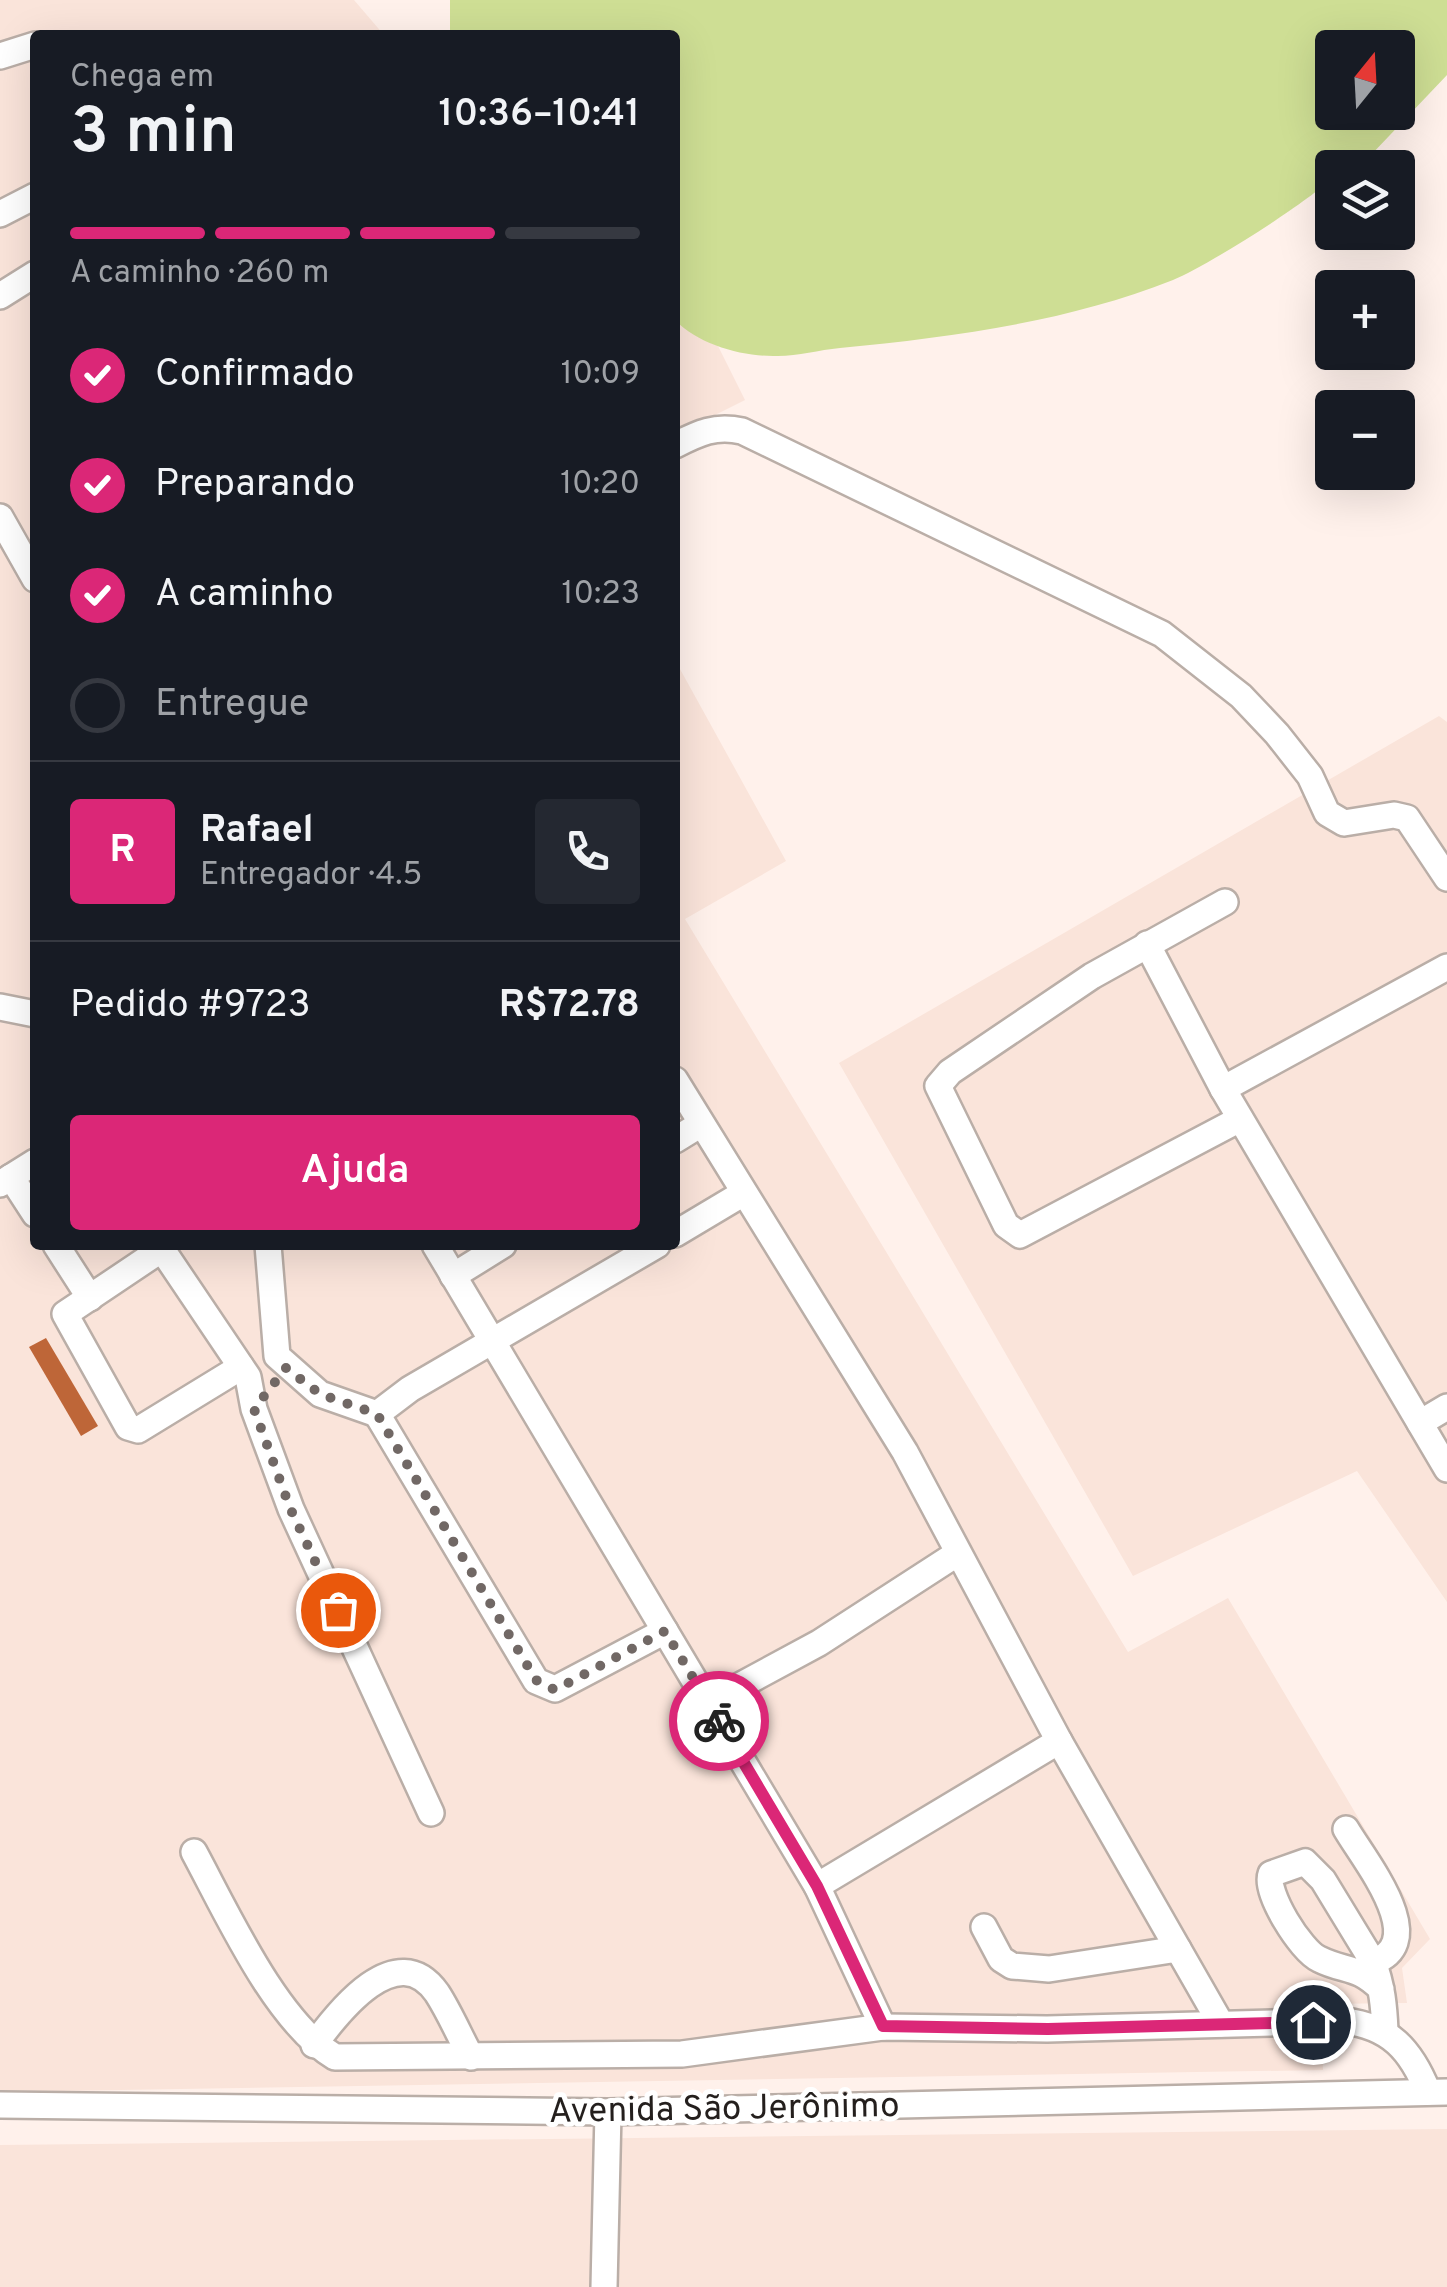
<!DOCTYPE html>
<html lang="pt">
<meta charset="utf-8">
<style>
:root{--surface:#171b24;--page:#242831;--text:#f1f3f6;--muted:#9ea1a6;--line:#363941;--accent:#db2777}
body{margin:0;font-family:Overpass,sans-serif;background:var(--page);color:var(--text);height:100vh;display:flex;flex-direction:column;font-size:38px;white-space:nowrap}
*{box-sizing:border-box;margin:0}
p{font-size:32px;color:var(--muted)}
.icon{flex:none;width:55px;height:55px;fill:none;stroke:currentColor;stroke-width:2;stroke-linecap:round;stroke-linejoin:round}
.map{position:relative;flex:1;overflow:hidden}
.sheet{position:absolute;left:30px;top:30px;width:650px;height:1220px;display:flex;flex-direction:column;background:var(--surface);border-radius:10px;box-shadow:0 10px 40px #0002}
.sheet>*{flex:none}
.needle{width:65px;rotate:18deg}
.controls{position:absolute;left:1315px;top:30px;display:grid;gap:20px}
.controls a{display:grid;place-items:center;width:100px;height:100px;border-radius:10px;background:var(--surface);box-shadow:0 10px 40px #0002;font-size:50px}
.pin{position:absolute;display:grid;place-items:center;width:85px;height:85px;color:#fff;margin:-42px;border:5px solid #fff;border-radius:50%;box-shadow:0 2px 10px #0007}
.courier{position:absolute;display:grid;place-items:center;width:100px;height:100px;margin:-50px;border:8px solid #db2777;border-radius:50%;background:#fff;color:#222;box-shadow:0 2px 12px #0007}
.summary em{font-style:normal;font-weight:600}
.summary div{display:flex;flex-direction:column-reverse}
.summary{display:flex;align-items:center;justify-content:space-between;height:170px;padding:0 40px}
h1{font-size:65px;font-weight:600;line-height:75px}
.bar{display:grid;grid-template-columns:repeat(4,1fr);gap:15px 10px;align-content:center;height:120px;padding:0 40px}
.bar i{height:12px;border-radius:8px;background:var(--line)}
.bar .current{background:var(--accent)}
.bar p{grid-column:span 4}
.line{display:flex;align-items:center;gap:25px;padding:0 40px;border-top:2px solid var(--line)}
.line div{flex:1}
.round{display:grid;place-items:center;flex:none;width:105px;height:105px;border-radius:10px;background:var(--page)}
ol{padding:0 40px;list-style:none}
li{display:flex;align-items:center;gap:30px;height:110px}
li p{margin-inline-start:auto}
li .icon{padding:10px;border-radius:50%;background:var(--accent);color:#fff;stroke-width:4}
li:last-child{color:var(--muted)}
li i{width:55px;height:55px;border:5px solid var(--line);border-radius:50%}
.action{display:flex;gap:20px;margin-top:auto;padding:20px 40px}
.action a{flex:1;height:115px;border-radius:10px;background:var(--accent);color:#fff;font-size:40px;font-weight:600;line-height:115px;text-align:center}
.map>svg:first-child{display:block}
.built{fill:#fae4da}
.green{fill:#cede94;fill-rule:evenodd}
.building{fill:#be6638}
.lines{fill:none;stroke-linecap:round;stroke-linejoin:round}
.minor-casing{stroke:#baaea7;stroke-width:30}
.minor{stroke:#fff;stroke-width:25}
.done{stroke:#716865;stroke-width:10;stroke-dasharray:0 18}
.route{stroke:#db2777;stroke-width:12}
.labels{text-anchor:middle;stroke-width:10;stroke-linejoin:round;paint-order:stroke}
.street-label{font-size:35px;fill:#241f1d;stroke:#fff}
</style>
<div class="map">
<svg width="1447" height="2287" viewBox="0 0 1447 2287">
<rect width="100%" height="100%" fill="#fff1eb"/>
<g class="built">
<path d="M0,0H354L384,35H35V1245H675V660L786,861L685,919L1128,1652L1228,1598L1430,1939L1402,1968L1407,2003L1321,2004L1323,2070L0,2092Z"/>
<path d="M675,260L745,400L675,435Z"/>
<path d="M1439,716L1447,722V1602L1357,1471L1133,1576L839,1063Z"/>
<path d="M1447,2129V2287H0V2145Z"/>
</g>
<path class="green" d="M450,0H1447V75L1370,156L1346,167L1332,168V178C1307,203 1207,266 1173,280C1067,322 953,337 840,348C817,350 796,357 773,356C740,356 698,344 675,320V35H450ZM1332,48H1398V112H1332Z"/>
<path class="building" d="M46,1338L98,1426L81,1436L29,1347Z"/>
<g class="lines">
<g class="minor-casing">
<g id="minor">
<path d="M0,56L35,45"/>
<path d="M0,214L35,196"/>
<path d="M0,296L35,274"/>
<path d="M675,445C699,433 715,425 742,431L1162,634L1241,696L1277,734L1310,776L1327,813L1344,823L1394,815L1407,818L1447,878"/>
<path d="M0,517L35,579"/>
<path d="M1225,902L1092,976L950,1072L938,1086L1006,1225L1020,1235L1240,1119"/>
<path d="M1147,944L1223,1089L1447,1469"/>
<path d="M0,1007L35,1014"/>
<path d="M675,1080L905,1452L1059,1741L1221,2024"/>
<path d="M1223,1089L1447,967"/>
<path d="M675,1140L701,1124"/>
<path d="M11,1177L35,1214"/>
<path d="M0,1184L35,1162"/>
<path d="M675,1234L742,1194"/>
<path d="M56,1245L90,1298"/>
<path d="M159,1245L248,1377L254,1409L291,1509L431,1813"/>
<path d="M268,1245L277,1356L320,1394L377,1414"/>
<path d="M435,1245L817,1886L883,2027"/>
<path d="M657,1245L410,1389L377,1414L536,1681L555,1689L665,1631"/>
<path d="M162,1249L65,1314L128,1427L138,1430L241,1367"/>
<path d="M453,1276L503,1245"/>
<path d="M1420,1423L1447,1407"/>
<path d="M708,1703L819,1643L958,1553"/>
<path d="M1346,1829C1364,1860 1432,1942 1373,1962"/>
<path d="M194,1852C227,1913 276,2022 335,2057L682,2054L883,2027L1047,2029L1344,2021C1390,2026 1411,2050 1428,2092"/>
<path d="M817,1886L1059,1741"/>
<path d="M984,1927L1001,1959L1012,1966L1049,1969L1178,1949"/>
<path d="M1381,1989C1357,1965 1345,1972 1319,1959C1301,1951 1264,1892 1271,1874L1305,1862L1323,1880L1373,1962C1382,1985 1384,2007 1385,2031"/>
<path d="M314,2045C338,2012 397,1936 437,1993C450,2013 460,2037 471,2057"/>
<path d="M0,2105L608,2112L1447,2092"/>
<path d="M604,2287L608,2112"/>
</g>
</g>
<use href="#minor" class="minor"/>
</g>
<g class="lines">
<path class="done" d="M338,1610L290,1508L254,1409L286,1368L320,1394L377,1414L536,1680L555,1690L665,1631L719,1721"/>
<path class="route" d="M719,1721L817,1886L883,2026L1048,2029L1313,2022"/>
</g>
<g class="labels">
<g class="street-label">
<text transform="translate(724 2107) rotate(-1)" y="12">Avenida São Jerônimo</text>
</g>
</g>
</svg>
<div class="controls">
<a><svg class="needle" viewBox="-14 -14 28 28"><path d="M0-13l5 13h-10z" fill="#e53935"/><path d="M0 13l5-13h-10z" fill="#9ea1a6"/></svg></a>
<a><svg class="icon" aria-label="layers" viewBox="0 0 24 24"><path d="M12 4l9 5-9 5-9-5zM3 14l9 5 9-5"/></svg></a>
<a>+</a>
<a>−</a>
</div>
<div class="pin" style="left:338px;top:1610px;background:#ea580c"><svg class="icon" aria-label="bag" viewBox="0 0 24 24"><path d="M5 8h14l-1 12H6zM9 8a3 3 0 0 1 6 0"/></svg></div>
<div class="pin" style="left:1313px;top:2022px;background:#1f2937"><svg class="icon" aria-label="home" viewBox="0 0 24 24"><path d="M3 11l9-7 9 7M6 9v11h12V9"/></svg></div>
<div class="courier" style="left:719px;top:1721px"><svg class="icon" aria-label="bike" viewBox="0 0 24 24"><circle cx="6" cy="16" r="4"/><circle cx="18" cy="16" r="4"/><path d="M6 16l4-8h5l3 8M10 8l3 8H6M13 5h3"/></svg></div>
<section class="sheet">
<div class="summary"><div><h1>3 min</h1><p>Chega em</p></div><em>10:36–10:41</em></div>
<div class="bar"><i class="current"></i><i class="current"></i><i class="current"></i><i></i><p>A caminho · 260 m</p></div>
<ol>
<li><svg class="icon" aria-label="check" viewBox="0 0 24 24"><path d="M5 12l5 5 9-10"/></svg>Confirmado<p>10:09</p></li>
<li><svg class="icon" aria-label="check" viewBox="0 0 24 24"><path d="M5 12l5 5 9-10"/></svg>Preparando<p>10:20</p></li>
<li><svg class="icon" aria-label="check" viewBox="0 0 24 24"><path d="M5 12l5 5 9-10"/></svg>A caminho<p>10:23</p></li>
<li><i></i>Entregue</li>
</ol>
<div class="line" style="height:180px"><b class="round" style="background:var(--accent);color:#fff">R</b><div><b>Rafael</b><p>Entregador · 4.5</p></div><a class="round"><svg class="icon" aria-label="phone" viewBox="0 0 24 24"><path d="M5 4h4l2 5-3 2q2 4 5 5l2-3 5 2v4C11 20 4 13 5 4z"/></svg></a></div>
<div class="line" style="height:130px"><div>Pedido #9723</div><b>R$72.78</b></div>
<div class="action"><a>Ajuda</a></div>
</section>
</div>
